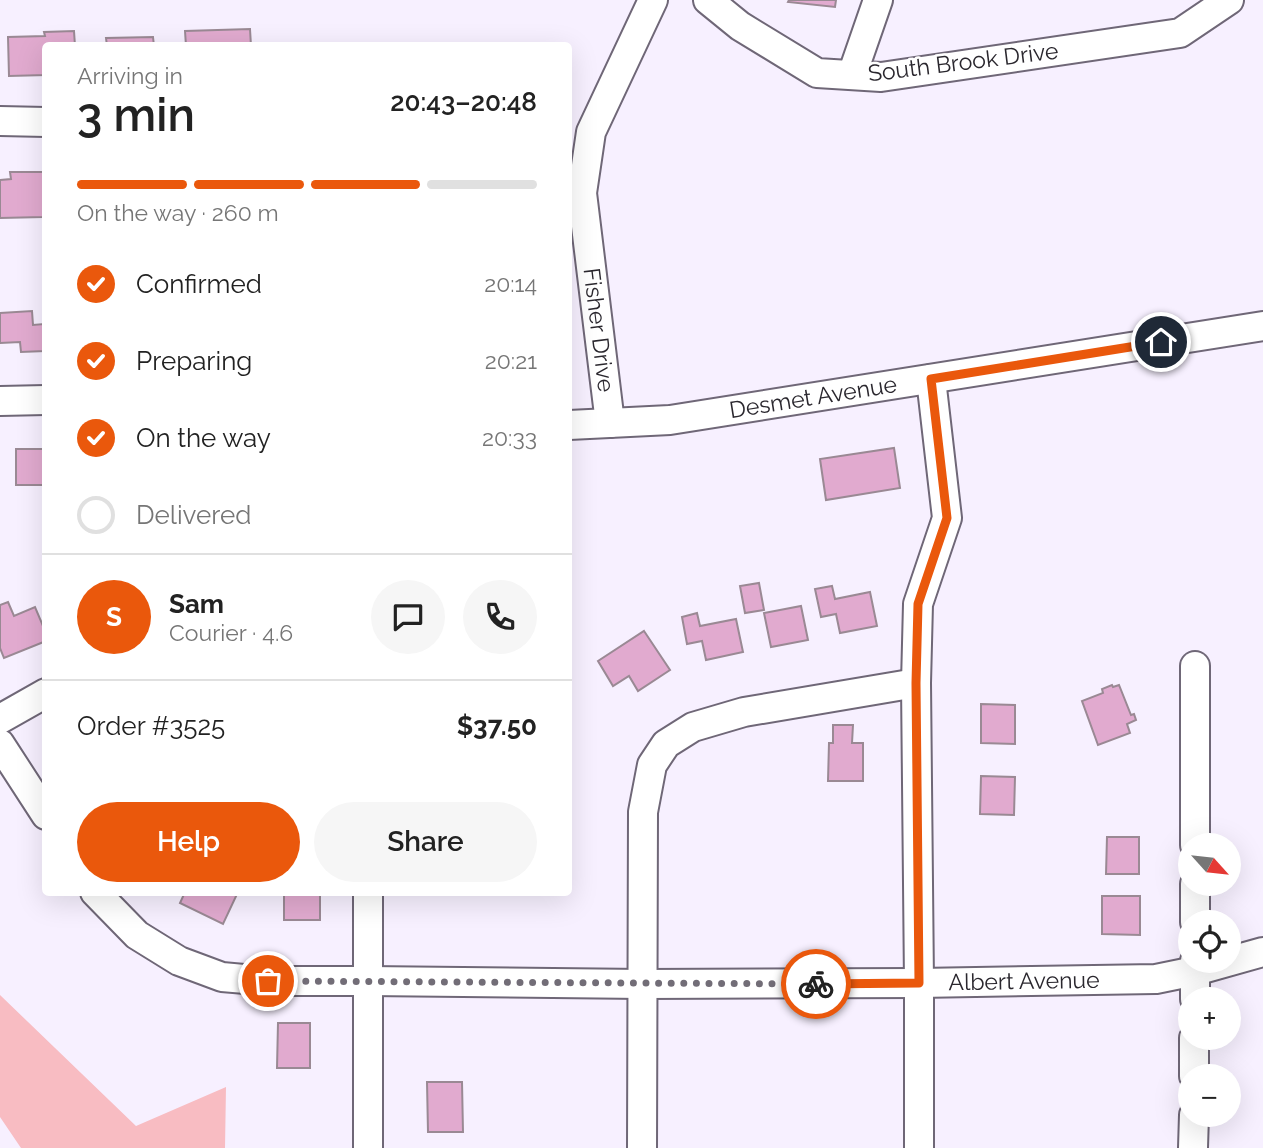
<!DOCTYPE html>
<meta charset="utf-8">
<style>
:root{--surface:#fff;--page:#f6f6f6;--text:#222;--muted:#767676;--line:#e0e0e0;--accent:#ea580c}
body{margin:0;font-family:Raleway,sans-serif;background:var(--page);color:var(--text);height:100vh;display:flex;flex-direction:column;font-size:26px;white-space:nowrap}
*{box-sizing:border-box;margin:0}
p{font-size:23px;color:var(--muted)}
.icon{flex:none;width:38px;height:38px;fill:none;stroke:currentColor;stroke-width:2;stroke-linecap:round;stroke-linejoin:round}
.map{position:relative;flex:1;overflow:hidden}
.panel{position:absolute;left:42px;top:42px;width:530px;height:854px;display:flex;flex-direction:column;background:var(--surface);border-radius:7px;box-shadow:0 7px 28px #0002}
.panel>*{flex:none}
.needle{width:46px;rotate:117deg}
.buttons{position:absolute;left:1178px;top:833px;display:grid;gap:14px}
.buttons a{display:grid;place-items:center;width:63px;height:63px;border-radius:50%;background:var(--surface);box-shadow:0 7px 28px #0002;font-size:35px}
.pin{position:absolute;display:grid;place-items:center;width:60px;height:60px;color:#fff;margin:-30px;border:4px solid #fff;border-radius:50%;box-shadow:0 2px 7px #0007}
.courier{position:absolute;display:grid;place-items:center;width:70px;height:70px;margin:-35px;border:5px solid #ea580c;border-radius:50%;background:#fff;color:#222;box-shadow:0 2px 9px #0007}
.overview em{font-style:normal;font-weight:600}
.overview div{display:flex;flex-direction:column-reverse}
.overview{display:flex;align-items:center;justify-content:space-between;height:119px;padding:0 35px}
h1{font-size:46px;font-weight:600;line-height:52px}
.bar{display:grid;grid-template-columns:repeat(4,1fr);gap:10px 7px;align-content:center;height:84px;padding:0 35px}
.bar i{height:9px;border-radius:5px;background:var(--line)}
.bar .on{background:var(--accent)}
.bar p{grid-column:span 4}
.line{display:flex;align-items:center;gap:18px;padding:0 35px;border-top:2px solid var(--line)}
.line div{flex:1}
.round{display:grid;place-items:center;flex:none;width:74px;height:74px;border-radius:37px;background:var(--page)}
ol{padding:0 35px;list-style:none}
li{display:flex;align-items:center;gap:21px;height:77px}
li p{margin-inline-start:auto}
li .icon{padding:7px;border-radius:50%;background:var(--accent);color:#fff;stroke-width:4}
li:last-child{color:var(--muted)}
li i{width:38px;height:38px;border:4px solid var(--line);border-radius:50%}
.primary-button{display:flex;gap:14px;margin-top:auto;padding:14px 35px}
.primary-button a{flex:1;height:80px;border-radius:42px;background:var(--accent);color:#fff;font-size:28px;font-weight:600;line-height:80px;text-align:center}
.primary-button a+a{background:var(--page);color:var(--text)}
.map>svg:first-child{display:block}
.green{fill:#f8bcc2}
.building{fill:#e1aacf;stroke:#9a8994;stroke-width:2}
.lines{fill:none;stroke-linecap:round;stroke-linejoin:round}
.street-casing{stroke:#6f6777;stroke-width:32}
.street{stroke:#fff;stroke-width:28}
.done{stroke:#726d77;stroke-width:7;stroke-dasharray:0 12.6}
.route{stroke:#ea580c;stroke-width:9}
.labels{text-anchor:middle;stroke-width:5;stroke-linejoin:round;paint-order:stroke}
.street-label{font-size:23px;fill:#2a272e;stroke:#fff}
</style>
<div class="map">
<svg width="1263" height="1148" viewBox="0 0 1263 1148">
<rect width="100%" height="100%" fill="#f7f0ff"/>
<path class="green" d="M0,995L136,1126L226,1087L225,1148H21L0,1117Z"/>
<g class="building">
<path d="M789,0H836L835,7L788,2Z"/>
<path d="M250,29L251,46H186L185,31Z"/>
<path d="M74,31L75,46H46V75L9,76L8,37L45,36L44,32Z"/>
<path d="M153,37L154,46H107L106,38Z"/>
<path d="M10,172H43V217L0,218V180L11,179Z"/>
<path d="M32,311L33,325L44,324L45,351L21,352L20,342L0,343V313Z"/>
<path d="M894,448L900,488L826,500L820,459Z"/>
<rect x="16" y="449" width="30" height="36"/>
<path d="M759,583L764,610L745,613L740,586Z"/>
<path d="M832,586L835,599L870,592L877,626L840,633L836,614L821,617L815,589Z"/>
<path d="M8,602L14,616L35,607L46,633V641L4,658L0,648V605Z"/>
<path d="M801,606L808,640L771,647L764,613Z"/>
<path d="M697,613L700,626L736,619L743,652L706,660L702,641L687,644L682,617Z"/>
<path d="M644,631L670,670L638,691L629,676L613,686L598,661Z"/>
<path d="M1112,685L1113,687L1119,685L1131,715L1134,714L1136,720L1127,724L1130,733L1098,745L1082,701L1103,693L1102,689Z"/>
<path d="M981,704L1015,705V744L981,743Z"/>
<path d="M833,725H853L852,743H863V781H828L829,743H833Z"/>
<path d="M981,776L1015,777L1014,815L980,814Z"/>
<path d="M1107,837H1139V874H1106Z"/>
<path d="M185,892H238L223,924L180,903Z"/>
<rect x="284" y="892" width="36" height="28"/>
<path d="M1102,896H1140V935L1102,934Z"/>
<path d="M278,1023H310V1068H277Z"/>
<path d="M427,1082H462L463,1132H428Z"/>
</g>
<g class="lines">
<g class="street-casing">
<g id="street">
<path d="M708,0L740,26L817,73L881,77L1180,33L1229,0"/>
<path d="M852,75L878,0"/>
<path d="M0,121L46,122"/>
<path d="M0,401L46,400"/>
<path d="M610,423L582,193L591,132L653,0"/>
<path d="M569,425L670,420L1263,326"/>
<path d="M0,719L46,693"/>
<path d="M0,744L46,815"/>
<path d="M1195,845V666"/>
<path d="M95,892L137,935L179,961L222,977L268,981H368L643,984L919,983L1156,979L1195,971L1263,952"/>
<path d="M1195,922V884"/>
<path d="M1195,999V961"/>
<path d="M1194,1076V1038"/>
<path d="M368,1148V892"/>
<path d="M642,1148L643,812L652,765L666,744L693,727L744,712L916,683"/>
<path d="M919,1148V983L916,683L918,604L947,518L931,379"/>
<path d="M1193,1148L1194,1115"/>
</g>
</g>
<use href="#street" class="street"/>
</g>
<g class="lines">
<path class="done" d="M268,981L816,984"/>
<path class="route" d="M816,984L919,983L916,683L918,604L947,518L931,379L1161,342"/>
</g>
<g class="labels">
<g class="street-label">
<text transform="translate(963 62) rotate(-7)" y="8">South Brook Drive</text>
<text transform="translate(599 330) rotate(83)" y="8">Fisher Drive</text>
<text transform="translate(813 397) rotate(-9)" y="8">Desmet Avenue</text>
<text transform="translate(1024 981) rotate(-1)" y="8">Albert Avenue</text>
</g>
</g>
</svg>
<div class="buttons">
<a><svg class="needle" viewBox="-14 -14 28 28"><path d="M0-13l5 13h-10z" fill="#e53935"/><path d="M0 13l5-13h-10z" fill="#767676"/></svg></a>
<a><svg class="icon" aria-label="locate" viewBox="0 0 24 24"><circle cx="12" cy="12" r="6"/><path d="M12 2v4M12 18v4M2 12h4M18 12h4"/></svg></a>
<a>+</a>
<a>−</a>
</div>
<div class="pin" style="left:268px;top:981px;background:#ea580c"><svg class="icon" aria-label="bag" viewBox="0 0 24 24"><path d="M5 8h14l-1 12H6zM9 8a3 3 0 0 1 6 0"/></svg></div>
<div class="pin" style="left:1161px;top:342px;background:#1f2937"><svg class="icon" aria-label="home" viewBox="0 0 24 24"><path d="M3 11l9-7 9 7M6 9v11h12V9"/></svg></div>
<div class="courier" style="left:816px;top:984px"><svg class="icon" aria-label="bike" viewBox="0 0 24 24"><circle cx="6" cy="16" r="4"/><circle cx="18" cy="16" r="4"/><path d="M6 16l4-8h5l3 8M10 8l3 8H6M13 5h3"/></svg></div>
<section class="panel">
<div class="overview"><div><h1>3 min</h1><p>Arriving in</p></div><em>20:43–20:48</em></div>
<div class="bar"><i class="on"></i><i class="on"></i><i class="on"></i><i></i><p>On the way · 260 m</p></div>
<ol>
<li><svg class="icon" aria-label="check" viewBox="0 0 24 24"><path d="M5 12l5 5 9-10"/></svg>Confirmed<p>20:14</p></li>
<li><svg class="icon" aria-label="check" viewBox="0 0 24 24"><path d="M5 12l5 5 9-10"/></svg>Preparing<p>20:21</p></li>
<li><svg class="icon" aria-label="check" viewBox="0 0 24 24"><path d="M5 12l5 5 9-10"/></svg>On the way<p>20:33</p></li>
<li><i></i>Delivered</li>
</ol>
<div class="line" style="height:126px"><b class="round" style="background:var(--accent);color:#fff">S</b><div><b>Sam</b><p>Courier · 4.6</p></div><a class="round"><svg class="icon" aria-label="chat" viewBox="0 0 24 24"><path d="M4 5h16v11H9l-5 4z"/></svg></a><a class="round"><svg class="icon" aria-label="phone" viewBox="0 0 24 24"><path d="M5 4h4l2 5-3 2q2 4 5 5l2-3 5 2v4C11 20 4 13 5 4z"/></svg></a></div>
<div class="line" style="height:91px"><div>Order #3525</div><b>$37.50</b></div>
<div class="primary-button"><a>Help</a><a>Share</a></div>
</section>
</div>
